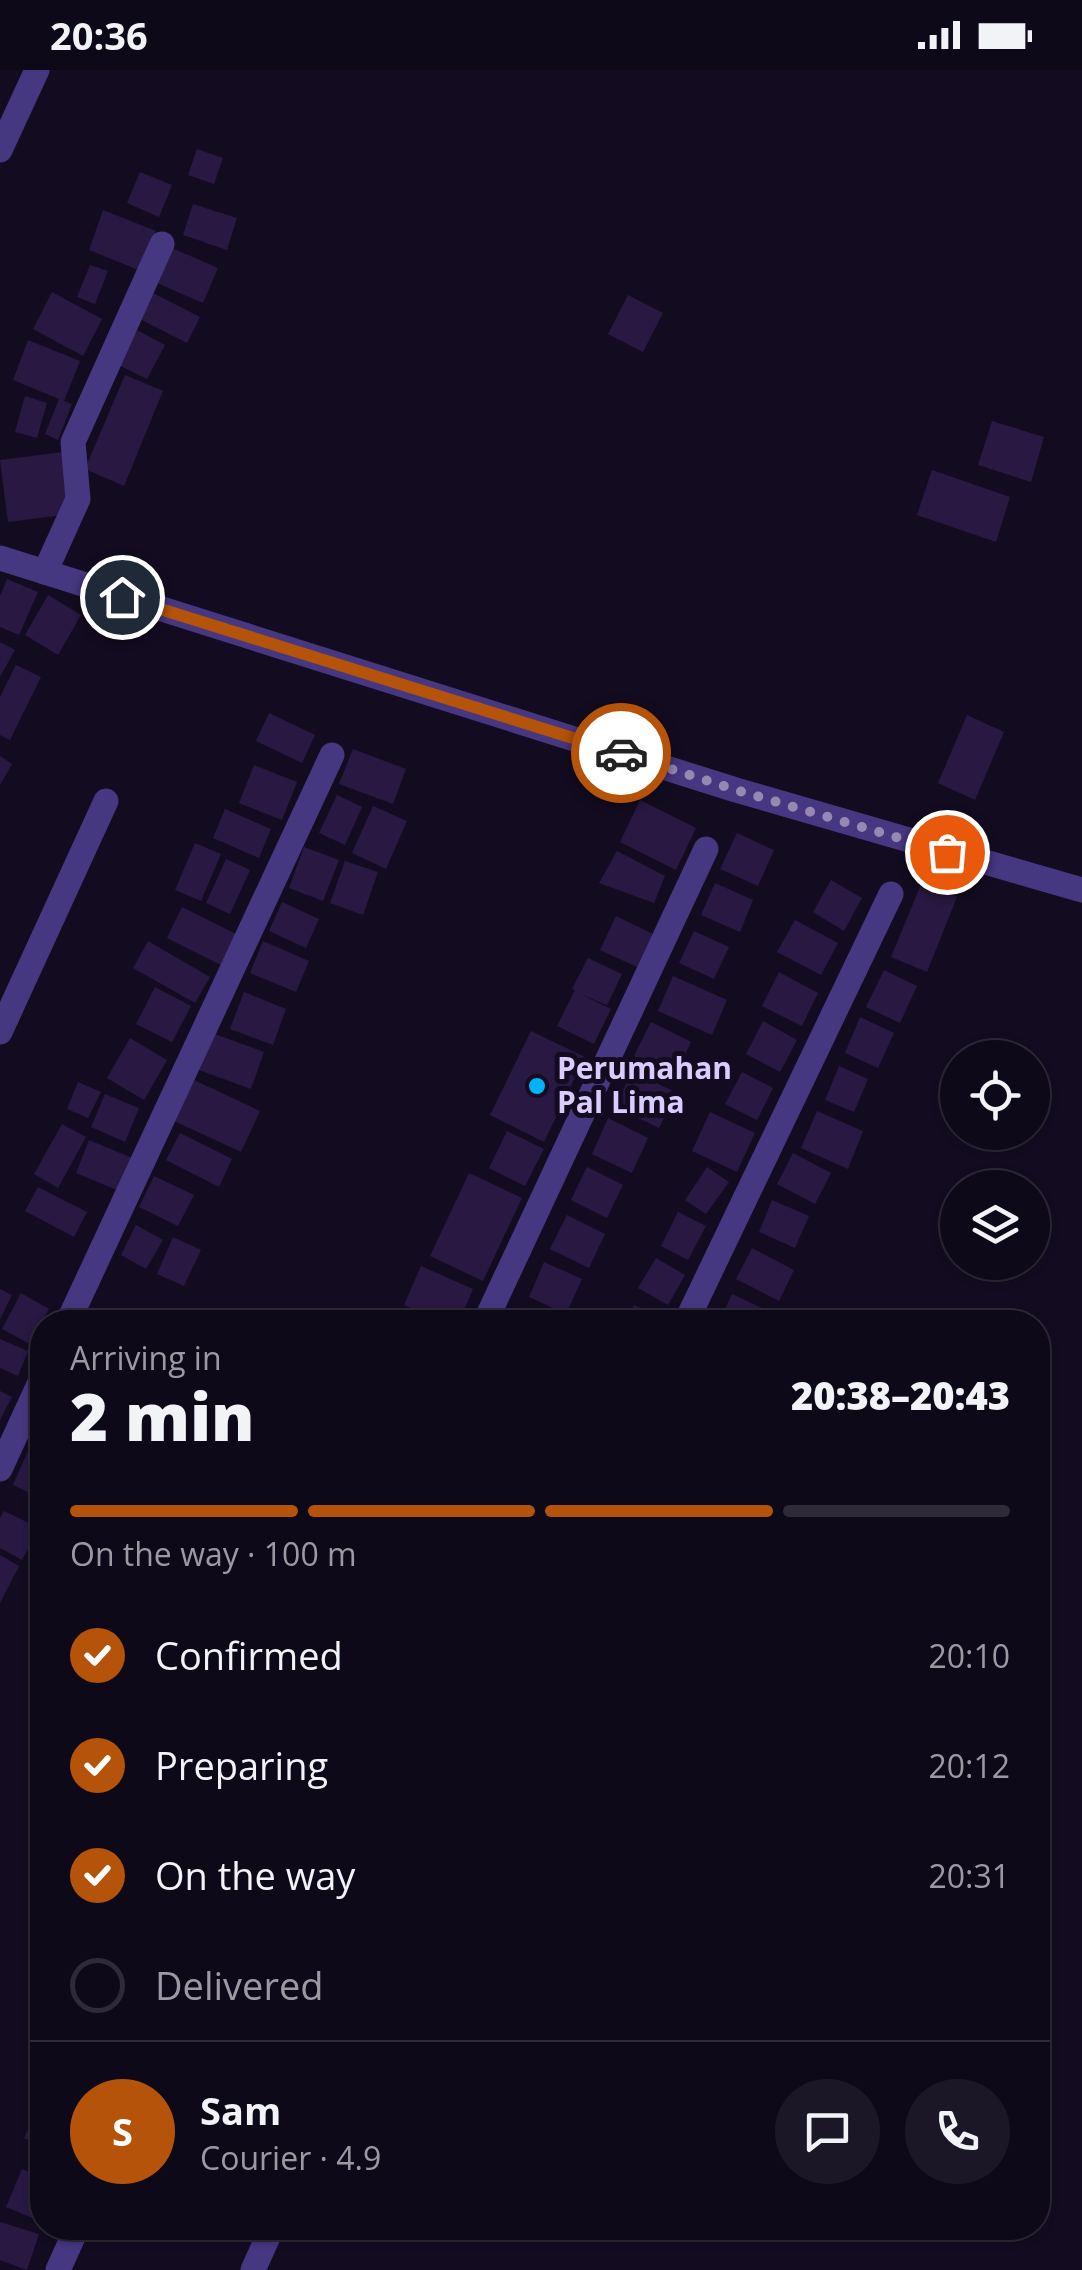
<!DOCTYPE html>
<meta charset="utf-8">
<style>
:root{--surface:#0e0919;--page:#1c1726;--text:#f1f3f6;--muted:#9b9aa2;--line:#2e2a38;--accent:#b45309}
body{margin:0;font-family:"Open Sans",sans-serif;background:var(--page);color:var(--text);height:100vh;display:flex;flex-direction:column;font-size:38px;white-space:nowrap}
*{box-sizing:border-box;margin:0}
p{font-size:32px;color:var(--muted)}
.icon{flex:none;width:55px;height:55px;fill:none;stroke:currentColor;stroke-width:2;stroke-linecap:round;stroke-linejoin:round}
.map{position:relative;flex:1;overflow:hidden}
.drawer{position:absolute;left:30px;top:1240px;width:1020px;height:930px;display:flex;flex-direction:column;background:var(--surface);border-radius:40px;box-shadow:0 2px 8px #0004,0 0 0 2px var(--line)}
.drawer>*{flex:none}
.tools{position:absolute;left:940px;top:970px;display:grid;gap:20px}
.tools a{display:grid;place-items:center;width:110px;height:110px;border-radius:50%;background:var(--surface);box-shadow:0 2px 8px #0004,0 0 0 2px var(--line);font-size:50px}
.pin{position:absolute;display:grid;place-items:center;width:85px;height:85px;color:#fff;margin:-42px;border:5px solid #fff;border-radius:50%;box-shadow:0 2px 10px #0007}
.courier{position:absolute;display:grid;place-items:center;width:100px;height:100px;margin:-50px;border:8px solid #b45309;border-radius:50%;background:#fff;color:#222;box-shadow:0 2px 12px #0007}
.summary em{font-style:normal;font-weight:800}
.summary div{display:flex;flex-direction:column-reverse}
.summary{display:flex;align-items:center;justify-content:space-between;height:170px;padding:0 40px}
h1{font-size:65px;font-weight:800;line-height:75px}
.bar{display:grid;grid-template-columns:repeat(4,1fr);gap:15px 10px;align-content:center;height:120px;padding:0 40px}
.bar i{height:12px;border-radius:8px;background:var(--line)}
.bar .current{background:var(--accent)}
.bar p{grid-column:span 4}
.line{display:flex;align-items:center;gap:25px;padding:0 40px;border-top:2px solid var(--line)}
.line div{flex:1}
.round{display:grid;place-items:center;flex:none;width:105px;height:105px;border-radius:52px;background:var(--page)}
ol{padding:0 40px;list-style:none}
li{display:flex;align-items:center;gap:30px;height:110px}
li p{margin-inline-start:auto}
li .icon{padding:10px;border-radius:50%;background:var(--accent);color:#fff;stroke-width:4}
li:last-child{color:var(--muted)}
li i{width:55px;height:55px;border:5px solid var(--line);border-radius:50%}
.status{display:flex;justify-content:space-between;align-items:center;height:70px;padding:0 50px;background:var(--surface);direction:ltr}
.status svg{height:28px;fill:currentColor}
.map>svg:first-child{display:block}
.building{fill:#281842}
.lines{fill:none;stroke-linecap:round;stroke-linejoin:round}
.street{stroke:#463781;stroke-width:25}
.done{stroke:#9589b1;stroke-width:10;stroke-dasharray:0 18}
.route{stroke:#b45309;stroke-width:12}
.poi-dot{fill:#00b3f7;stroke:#130c21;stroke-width:4}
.labels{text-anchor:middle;stroke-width:10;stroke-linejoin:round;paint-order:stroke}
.poi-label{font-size:30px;font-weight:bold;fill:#dbccff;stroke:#130c21;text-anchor:start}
</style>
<div class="status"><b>20:36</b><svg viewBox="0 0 49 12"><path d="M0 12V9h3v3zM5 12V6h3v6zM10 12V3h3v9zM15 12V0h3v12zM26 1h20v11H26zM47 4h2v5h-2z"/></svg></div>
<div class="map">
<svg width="1082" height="2200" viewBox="0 0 1082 2200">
<rect width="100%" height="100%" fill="#130c21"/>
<g class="building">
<path d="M197,79L223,88L214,114L188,105Z"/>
<path d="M140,102L172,115L159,147L127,133Z"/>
<path d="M193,134L237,148L227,180L183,165Z"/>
<path d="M103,140L156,161L141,201L89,180Z"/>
<path d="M172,178L218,198L203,233L157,213Z"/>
<path d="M90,195L108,201L95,234L77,227Z"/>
<path d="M149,221L200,247L187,273L136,247Z"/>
<path d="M52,222L102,249L83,286L33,259Z"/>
<path d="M628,225L663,243L643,282L608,264Z"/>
<path d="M137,260L165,275L147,309L119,295Z"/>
<path d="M28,270L80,291L64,331L72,334L58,370L45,364L59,329L13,310Z"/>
<path d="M125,305L163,321L124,416L85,399Z"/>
<path d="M25,326L47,333L37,368L15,362Z"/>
<path d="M992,351L1044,367L1031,412L978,395Z"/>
<path d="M63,382L71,444L8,452L0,390Z"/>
<path d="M932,400L1010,427L996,472L917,445Z"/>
<path d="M7,509L38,522L19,565L0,557V526Z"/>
<path d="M48,525L81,545L58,585L25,565Z"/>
<path d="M0,572L15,580L0,607Z"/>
<path d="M16,595L41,607L10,670L0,665V627Z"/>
<path d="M269,643L315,665L302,693L256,671Z"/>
<path d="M967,645L1004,662L975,730L938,713Z"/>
<path d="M353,679L406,699L393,734L339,714Z"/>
<path d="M0,686L12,694L0,715Z"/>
<path d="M254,695L297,712L282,750L239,733Z"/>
<path d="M337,725L362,737L345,775L319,763Z"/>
<path d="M640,730L696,758L676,800L620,772Z"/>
<path d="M373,736L407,751L386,799L352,783Z"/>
<path d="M225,739L271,759L259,788L213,768Z"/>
<path d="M737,763L774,780L758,816L720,799Z"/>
<path d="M195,773L221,784L201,831L175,820Z"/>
<path d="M304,777L339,790L323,831L289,818Z"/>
<path d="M617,781L665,806L654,833L599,813Z"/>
<path d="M226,789L250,800L230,844L206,833Z"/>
<path d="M345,791L378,802L363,845L330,833Z"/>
<path d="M831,810L862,828L844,861L813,842Z"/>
<path d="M922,812L957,827L927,902L891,887Z"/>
<path d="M715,813L753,830L740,862L701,845Z"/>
<path d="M282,832L319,849L306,878L269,861Z"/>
<path d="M182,837L238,865L223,896L167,868Z"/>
<path d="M616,846L653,864L637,897L600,880Z"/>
<path d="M795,850L838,873L821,905L777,882Z"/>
<path d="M694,861L729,877L714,909L679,893Z"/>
<path d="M148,871L210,907L195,933L133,898Z"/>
<path d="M263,871L309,891L296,922L250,903Z"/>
<path d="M588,888L622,904L607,935L580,924L611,939L594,974L557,956L575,920L572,919Z"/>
<path d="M884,900L917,916L900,953L866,937Z"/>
<path d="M779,902L818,923L802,956L762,936Z"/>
<path d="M673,906L727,930L712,965L658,941Z"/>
<path d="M155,917L191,936L172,972L136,954Z"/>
<path d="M244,922L286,939L273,975L230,959Z"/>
<path d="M860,947L894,963L878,998L845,983Z"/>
<path d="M763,951L797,970L780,1002L746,984Z"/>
<path d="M651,952L691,972L675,1006L634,986Z"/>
<path d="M531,961L585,987L544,1072L490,1045Z"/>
<path d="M212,963L264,982L251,1019L199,1000Z"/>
<path d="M130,968L167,990L144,1030L107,1008Z"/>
<path d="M839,996L868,1009L854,1042L825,1030Z"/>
<path d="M632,1001L677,1023L659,1058L615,1037Z"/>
<path d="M742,1002L773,1018L757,1050L725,1034Z"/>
<path d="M194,1010L260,1041L241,1082L174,1051Z"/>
<path d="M78,1012L101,1022L88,1048L67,1039Z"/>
<path d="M105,1024L139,1038L125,1072L91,1057Z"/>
<path d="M817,1041L863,1061L848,1099L801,1078Z"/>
<path d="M710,1042L755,1063L737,1102L692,1081Z"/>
<path d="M608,1048L648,1068L632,1103L592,1084Z"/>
<path d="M62,1054L86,1067L58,1118L34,1104Z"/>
<path d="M507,1061L544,1079L525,1116L489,1098Z"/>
<path d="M180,1063L232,1089L219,1117L166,1090Z"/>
<path d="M89,1070L137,1090L124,1123L76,1103Z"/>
<path d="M793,1083L831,1103L815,1134L777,1114Z"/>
<path d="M587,1097L623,1115L607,1148L571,1130Z"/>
<path d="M707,1097L729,1112L706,1144L685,1130Z"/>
<path d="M469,1103L522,1128L483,1211L430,1186Z"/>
<path d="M154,1106L194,1125L178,1156L139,1137Z"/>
<path d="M38,1117L87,1142L74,1167L25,1141Z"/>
<path d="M772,1130L809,1146L795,1178L759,1162Z"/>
<path d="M678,1142L706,1156L688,1190L661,1176Z"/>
<path d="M567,1145L605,1164L589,1198L550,1179Z"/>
<path d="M136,1155L163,1170L146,1199L121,1185Z"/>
<path d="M173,1167L201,1180L184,1216L157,1204Z"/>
<path d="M752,1178L794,1200L779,1231L736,1209Z"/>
<path d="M656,1188L685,1205L668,1235L638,1218Z"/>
<path d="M544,1192L582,1209L566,1244L529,1227Z"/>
<path d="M421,1196L473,1219L459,1252H444L404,1235Z"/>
<path d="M0,1219L12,1225L0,1249Z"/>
<path d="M21,1223L49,1239L30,1274L2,1259Z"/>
<path d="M732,1224L762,1238L756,1252H719Z"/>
<path d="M634,1235L662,1247L660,1252H626Z"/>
<path d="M522,1237L555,1252H515Z"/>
<path d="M0,1269L28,1281L18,1306L0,1298Z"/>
<path d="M0,1321L12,1327L0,1350Z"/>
<path d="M28,1381L42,1388V1429L13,1415Z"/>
<path d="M4,1441L39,1458L22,1490L0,1478V1448Z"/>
<path d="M0,1485L19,1496L0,1533Z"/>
<path d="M42,2030V2077L24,2068Z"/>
<path d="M22,2099L42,2108V2152L6,2137Z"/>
<path d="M0,2152L39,2164L27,2200L0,2190Z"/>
</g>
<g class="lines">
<g class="street">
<path d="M0,80L37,0"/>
<path d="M0,488L736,720L1082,820"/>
<path d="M45,502L78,429L73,372L162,174"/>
<path d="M0,962L106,731"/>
<path d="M68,1252L332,685"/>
<path d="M485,1252L706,779"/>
<path d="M686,1252L891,824"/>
<path d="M0,1399L42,1308"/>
<path d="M58,2200L77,2158"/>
<path d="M253,2200L272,2158"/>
</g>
</g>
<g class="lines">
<path class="done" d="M621,683L736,720L947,782"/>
<path class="route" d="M122,527L621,683"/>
</g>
<circle class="poi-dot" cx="537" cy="1016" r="10"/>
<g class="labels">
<g class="poi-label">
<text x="557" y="1009">Perumahan<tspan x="557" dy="34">Pal Lima</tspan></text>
</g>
</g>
</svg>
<div class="tools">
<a><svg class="icon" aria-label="locate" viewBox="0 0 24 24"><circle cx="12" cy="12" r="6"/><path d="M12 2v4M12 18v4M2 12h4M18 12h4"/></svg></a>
<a><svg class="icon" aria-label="layers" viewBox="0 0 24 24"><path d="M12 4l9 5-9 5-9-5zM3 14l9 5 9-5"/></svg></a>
</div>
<div class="pin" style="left:947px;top:782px;background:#ea580c"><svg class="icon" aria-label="bag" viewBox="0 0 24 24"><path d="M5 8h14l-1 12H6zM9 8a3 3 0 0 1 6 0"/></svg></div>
<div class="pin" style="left:122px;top:527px;background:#1f2937"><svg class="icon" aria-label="home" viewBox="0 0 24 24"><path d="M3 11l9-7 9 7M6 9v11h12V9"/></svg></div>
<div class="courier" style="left:621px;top:683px"><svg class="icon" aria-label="car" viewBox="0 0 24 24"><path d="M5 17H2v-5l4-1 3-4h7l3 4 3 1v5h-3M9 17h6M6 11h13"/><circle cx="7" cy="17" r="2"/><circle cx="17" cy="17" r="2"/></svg></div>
<section class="drawer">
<div class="summary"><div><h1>2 min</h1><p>Arriving in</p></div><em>20:38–20:43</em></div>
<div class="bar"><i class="current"></i><i class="current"></i><i class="current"></i><i></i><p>On the way · 100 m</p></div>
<ol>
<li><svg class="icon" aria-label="check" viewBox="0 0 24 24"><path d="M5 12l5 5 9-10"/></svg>Confirmed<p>20:10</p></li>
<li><svg class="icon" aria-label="check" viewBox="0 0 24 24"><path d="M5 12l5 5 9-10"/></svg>Preparing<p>20:12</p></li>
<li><svg class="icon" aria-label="check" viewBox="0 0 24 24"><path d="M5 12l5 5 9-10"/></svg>On the way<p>20:31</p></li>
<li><i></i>Delivered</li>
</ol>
<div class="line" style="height:180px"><b class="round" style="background:var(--accent);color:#fff">S</b><div><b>Sam</b><p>Courier · 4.9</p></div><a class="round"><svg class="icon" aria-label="chat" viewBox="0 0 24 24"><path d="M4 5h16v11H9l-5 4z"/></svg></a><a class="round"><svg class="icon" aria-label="phone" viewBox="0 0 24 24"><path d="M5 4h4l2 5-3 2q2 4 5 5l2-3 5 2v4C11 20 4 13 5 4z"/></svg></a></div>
</section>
</div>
